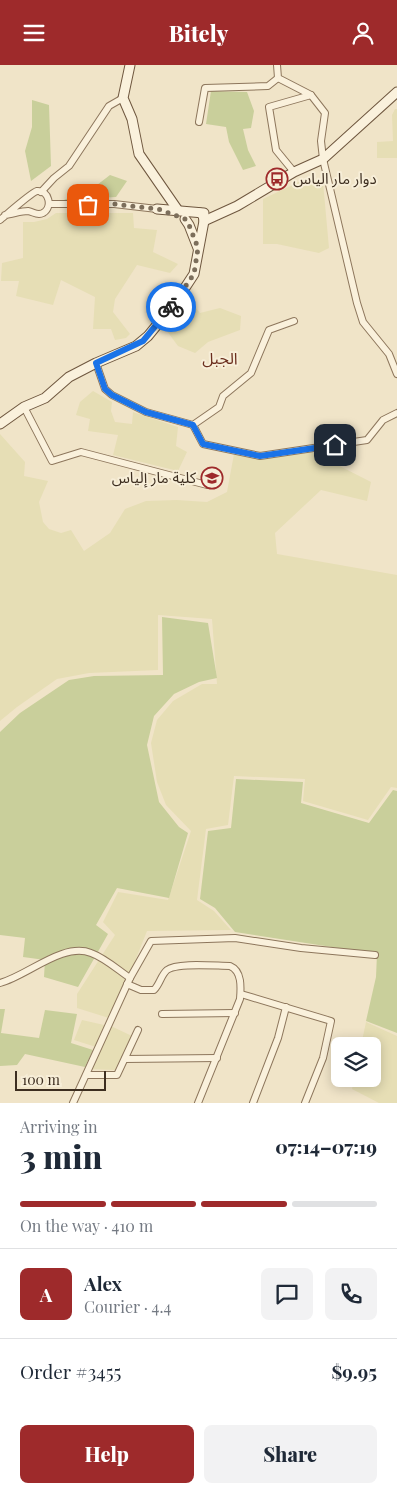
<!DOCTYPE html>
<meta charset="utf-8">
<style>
:root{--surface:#fff;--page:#f2f2f3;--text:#1f2937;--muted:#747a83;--line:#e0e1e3;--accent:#9e2a2b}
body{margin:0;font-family:"Playfair Display","Noto Sans Arabic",serif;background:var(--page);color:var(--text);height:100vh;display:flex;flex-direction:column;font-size:19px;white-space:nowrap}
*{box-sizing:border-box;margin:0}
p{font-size:16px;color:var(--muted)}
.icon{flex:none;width:28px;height:28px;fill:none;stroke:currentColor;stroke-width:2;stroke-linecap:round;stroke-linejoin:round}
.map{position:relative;height:1038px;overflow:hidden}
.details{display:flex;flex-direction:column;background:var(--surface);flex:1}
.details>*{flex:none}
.fabs{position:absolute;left:331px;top:972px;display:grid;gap:10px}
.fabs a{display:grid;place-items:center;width:50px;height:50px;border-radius:8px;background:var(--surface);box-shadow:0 2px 12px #0003;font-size:25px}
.scale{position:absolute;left:15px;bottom:12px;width:91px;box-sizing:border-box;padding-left:5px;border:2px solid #3d2e20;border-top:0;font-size:14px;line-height:18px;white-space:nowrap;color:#3d2e20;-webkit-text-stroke:4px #f7eed8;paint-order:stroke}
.pin{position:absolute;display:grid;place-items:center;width:42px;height:42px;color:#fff;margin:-21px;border-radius:10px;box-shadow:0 2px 8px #0006}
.courier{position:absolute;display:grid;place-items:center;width:50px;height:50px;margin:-25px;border:4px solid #1a73e8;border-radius:50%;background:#fff;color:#222;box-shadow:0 1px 6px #0007}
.headline em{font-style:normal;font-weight:800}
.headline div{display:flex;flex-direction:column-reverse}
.headline{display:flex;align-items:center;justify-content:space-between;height:85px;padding:0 20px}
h1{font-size:32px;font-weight:800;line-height:38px}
.bar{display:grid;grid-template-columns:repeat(4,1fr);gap:8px 5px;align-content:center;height:60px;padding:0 20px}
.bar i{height:6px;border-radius:4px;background:var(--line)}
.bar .active{background:var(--accent)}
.bar p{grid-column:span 4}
.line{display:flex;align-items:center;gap:12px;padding:0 20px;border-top:1px solid var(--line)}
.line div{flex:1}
.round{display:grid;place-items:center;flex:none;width:52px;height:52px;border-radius:8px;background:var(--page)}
.primary-button{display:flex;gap:10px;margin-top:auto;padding:10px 20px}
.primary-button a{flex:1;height:58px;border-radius:8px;background:var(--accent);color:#fff;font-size:20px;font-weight:800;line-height:58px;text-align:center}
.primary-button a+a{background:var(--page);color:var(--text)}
header{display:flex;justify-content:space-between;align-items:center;height:65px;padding:0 20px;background:var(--accent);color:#fff;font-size:22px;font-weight:800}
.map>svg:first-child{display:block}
.farmland{fill:#e6deb5}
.green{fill:#c9cf9b}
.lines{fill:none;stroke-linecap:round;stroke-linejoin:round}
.street-casing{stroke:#8d765c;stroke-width:8}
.secondary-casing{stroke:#6f573f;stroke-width:11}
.street{stroke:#faf1dc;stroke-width:6}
.secondary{stroke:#faf1dc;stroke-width:9}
.done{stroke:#7c6e5b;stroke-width:5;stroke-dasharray:0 9}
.route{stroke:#1a73e8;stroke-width:6}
.labels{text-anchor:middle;stroke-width:4;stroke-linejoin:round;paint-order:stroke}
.poi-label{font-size:15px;fill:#3d2e20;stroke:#f7eed8;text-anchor:start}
.neighbourhood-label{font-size:16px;fill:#6b2e1e;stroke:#f7eed8}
</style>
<header><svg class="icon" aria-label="menu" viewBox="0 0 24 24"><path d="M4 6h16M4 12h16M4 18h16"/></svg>Bitely<svg class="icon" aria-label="person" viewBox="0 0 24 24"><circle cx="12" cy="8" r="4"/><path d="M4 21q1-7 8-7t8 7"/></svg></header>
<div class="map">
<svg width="397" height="1038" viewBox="0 0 397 1038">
<rect width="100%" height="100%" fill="#f0e4c8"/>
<g class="farmland">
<path d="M395,44H397V93H377V77L393,76L392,50Z"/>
<path d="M315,113L323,117L329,183L319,188L277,179H263V134L303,115Z"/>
<path d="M56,148H133L134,163L157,165L153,187L178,199L170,208L137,200L115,234L113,247L130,269L126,273L115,275L111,264H93L95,232L61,215L53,240L16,231L19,216H1L2,198L23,193V157H34L47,154Z"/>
<path d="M187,232L200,248L220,243L241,251L240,265L208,277L195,288L178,281L161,258Z"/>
<path d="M93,326L112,337L111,346L115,357L132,359L133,347L178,362L176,381L187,387L178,406L113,390L118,370L88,366L90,354L76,350L80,337Z"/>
<path d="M0,369L25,397L24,411L48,416L39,437L43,457L49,464L61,468L71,465L84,486L110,468L125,444L146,436L177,435L207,437L227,427L234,389L259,394L312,387L371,417L367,436L321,425L275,468L277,489L397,510V723L391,722L368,755L303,736L305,714L234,711L228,760L206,764L197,835L214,846L231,865L147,866L112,954L77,943V929L115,870L103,857L118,827L168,835L191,766L166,740L157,717L151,678L157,655L173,636L202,619H217L212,554L158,550V605L89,608L57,614L17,642L0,656Z"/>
<path d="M82,955L113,962L132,971L115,1005L86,1004L96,982L74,975Z"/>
<path d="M366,957L397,971V1038H379L352,1024L354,1014H372V981H361Z"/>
</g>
<g class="green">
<path d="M211,26L247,27L254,46L251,63L243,64L248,85L256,101L243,105L229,77L226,62L206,59Z"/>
<path d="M32,35L49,40L51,101L31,116L25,86L32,62Z"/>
<path d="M110,110L127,116L116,132L64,135L97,120Z"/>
<path d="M162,552L208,558L217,613L199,617L174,629L154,651L147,680L159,737L179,762L188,768L169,833L117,823L96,860L108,869L78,922L44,912L45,895L23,892L25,873L0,870V667L20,648L69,615L94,611L163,610Z"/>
<path d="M236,714L303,717L301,738L369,758L393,725L397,726V968L366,956L376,912L377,889L235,867L215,843L200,834L208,766L231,763Z"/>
<path d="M0,944H5L1,968L39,973L45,945L77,949L71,978L93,985L85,1002L25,989L17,1000L0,1001Z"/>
</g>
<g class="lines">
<g class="street-casing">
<g id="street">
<path d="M277,0L278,13L311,30L325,48L321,76L323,94L357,238L363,257L389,289L397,309"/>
<path d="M199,57L205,23L268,21L278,13"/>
<path d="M294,107L276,85L269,42L311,30"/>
<path d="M41,127L54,113L69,101L109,41L123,33"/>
<path d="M49,139H114L157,144"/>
<path d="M0,155C6,150 32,127 37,126C49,125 53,142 43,148C37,151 34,147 28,146C21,146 13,149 5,150"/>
<path d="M96,298L105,324L112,330L146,347L193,360L219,342L223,331L251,308L269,265L294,256"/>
<path d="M24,342L52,396L81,387L207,420"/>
<path d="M193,360L203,379L260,391L367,375L383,355L397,348"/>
<path d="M0,918C27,911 63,877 91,888C105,893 118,905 130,913"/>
<path d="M127,919L141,925H154C160,919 161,910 167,905C177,897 216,901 230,901C242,906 241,922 240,934L198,1038"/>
<path d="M241,929L331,956L323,993L305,1038"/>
<path d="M162,949L235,948"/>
<path d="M125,994L217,993"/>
<path d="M87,1010H117L138,965"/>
<path d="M73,1038L130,913L151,876L235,873L301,883L375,890"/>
<path d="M253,1038L278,973L286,942"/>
</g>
</g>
<g class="secondary-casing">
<g id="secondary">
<path d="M130,0L123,33L132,54L139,89L177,144"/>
<path d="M157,144L204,148"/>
<path d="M185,154L189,160L198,183"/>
<path d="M204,156L237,141L294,107L323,94L397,27"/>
<path d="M0,359L24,342L45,333L69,312L96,298L136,281L148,271L175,238L194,209L204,156L203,150L200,148"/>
</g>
</g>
<use href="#street" class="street"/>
<use href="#secondary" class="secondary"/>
</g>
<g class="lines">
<path class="done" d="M88,140L114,139L158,144L185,154L189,160L198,183L194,209L171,242"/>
<path class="route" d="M171,242L143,276L96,298L105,324L112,330L146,347L193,360L203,379L260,391L335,380"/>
</g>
<defs>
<g id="bus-ring" transform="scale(1.125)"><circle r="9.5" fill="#f7eed8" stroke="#9e2a2b" stroke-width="1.5"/><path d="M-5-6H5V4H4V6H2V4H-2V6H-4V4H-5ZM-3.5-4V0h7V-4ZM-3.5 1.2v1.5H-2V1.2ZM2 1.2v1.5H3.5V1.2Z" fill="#9e2a2b"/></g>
<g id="university-ring" transform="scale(1.125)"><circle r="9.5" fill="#f7eed8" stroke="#9e2a2b" stroke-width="1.5"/><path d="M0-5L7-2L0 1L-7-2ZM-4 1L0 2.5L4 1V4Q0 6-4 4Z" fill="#9e2a2b"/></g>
</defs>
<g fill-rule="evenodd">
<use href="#bus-ring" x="277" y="114"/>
<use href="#university-ring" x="212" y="413"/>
</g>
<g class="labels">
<g class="poi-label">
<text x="293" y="119">دوار مار الياس</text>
<text x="196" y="418" text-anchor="end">كلية مار إلياس</text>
</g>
<g class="neighbourhood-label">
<text x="220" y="299">الجبل</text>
</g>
</g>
</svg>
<div class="fabs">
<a><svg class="icon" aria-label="layers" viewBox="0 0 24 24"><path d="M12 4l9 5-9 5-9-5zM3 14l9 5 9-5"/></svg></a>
</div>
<div class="scale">100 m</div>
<div class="pin" style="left:88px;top:140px;background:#ea580c"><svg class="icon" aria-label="bag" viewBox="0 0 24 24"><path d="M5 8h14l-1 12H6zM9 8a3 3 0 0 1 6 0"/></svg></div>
<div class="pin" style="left:335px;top:380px;background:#1f2937"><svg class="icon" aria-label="home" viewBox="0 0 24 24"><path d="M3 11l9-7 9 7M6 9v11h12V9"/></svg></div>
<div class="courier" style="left:171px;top:242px"><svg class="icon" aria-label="bike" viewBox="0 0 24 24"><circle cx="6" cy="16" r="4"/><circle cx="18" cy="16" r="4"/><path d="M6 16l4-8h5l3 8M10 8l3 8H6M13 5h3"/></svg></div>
</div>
<section class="details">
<div class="headline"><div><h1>3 min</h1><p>Arriving in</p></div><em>07:14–07:19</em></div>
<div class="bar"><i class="active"></i><i class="active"></i><i class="active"></i><i></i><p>On the way · 410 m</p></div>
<div class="line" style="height:90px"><b class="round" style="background:var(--accent);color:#fff">A</b><div><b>Alex</b><p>Courier · 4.4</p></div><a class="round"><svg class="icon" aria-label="chat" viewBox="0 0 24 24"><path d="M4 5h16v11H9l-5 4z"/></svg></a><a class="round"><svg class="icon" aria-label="phone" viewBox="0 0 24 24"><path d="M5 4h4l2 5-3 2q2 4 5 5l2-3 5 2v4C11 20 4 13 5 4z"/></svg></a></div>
<div class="line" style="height:65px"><div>Order #3455</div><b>$9.95</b></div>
<div class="primary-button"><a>Help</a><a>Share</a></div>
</section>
